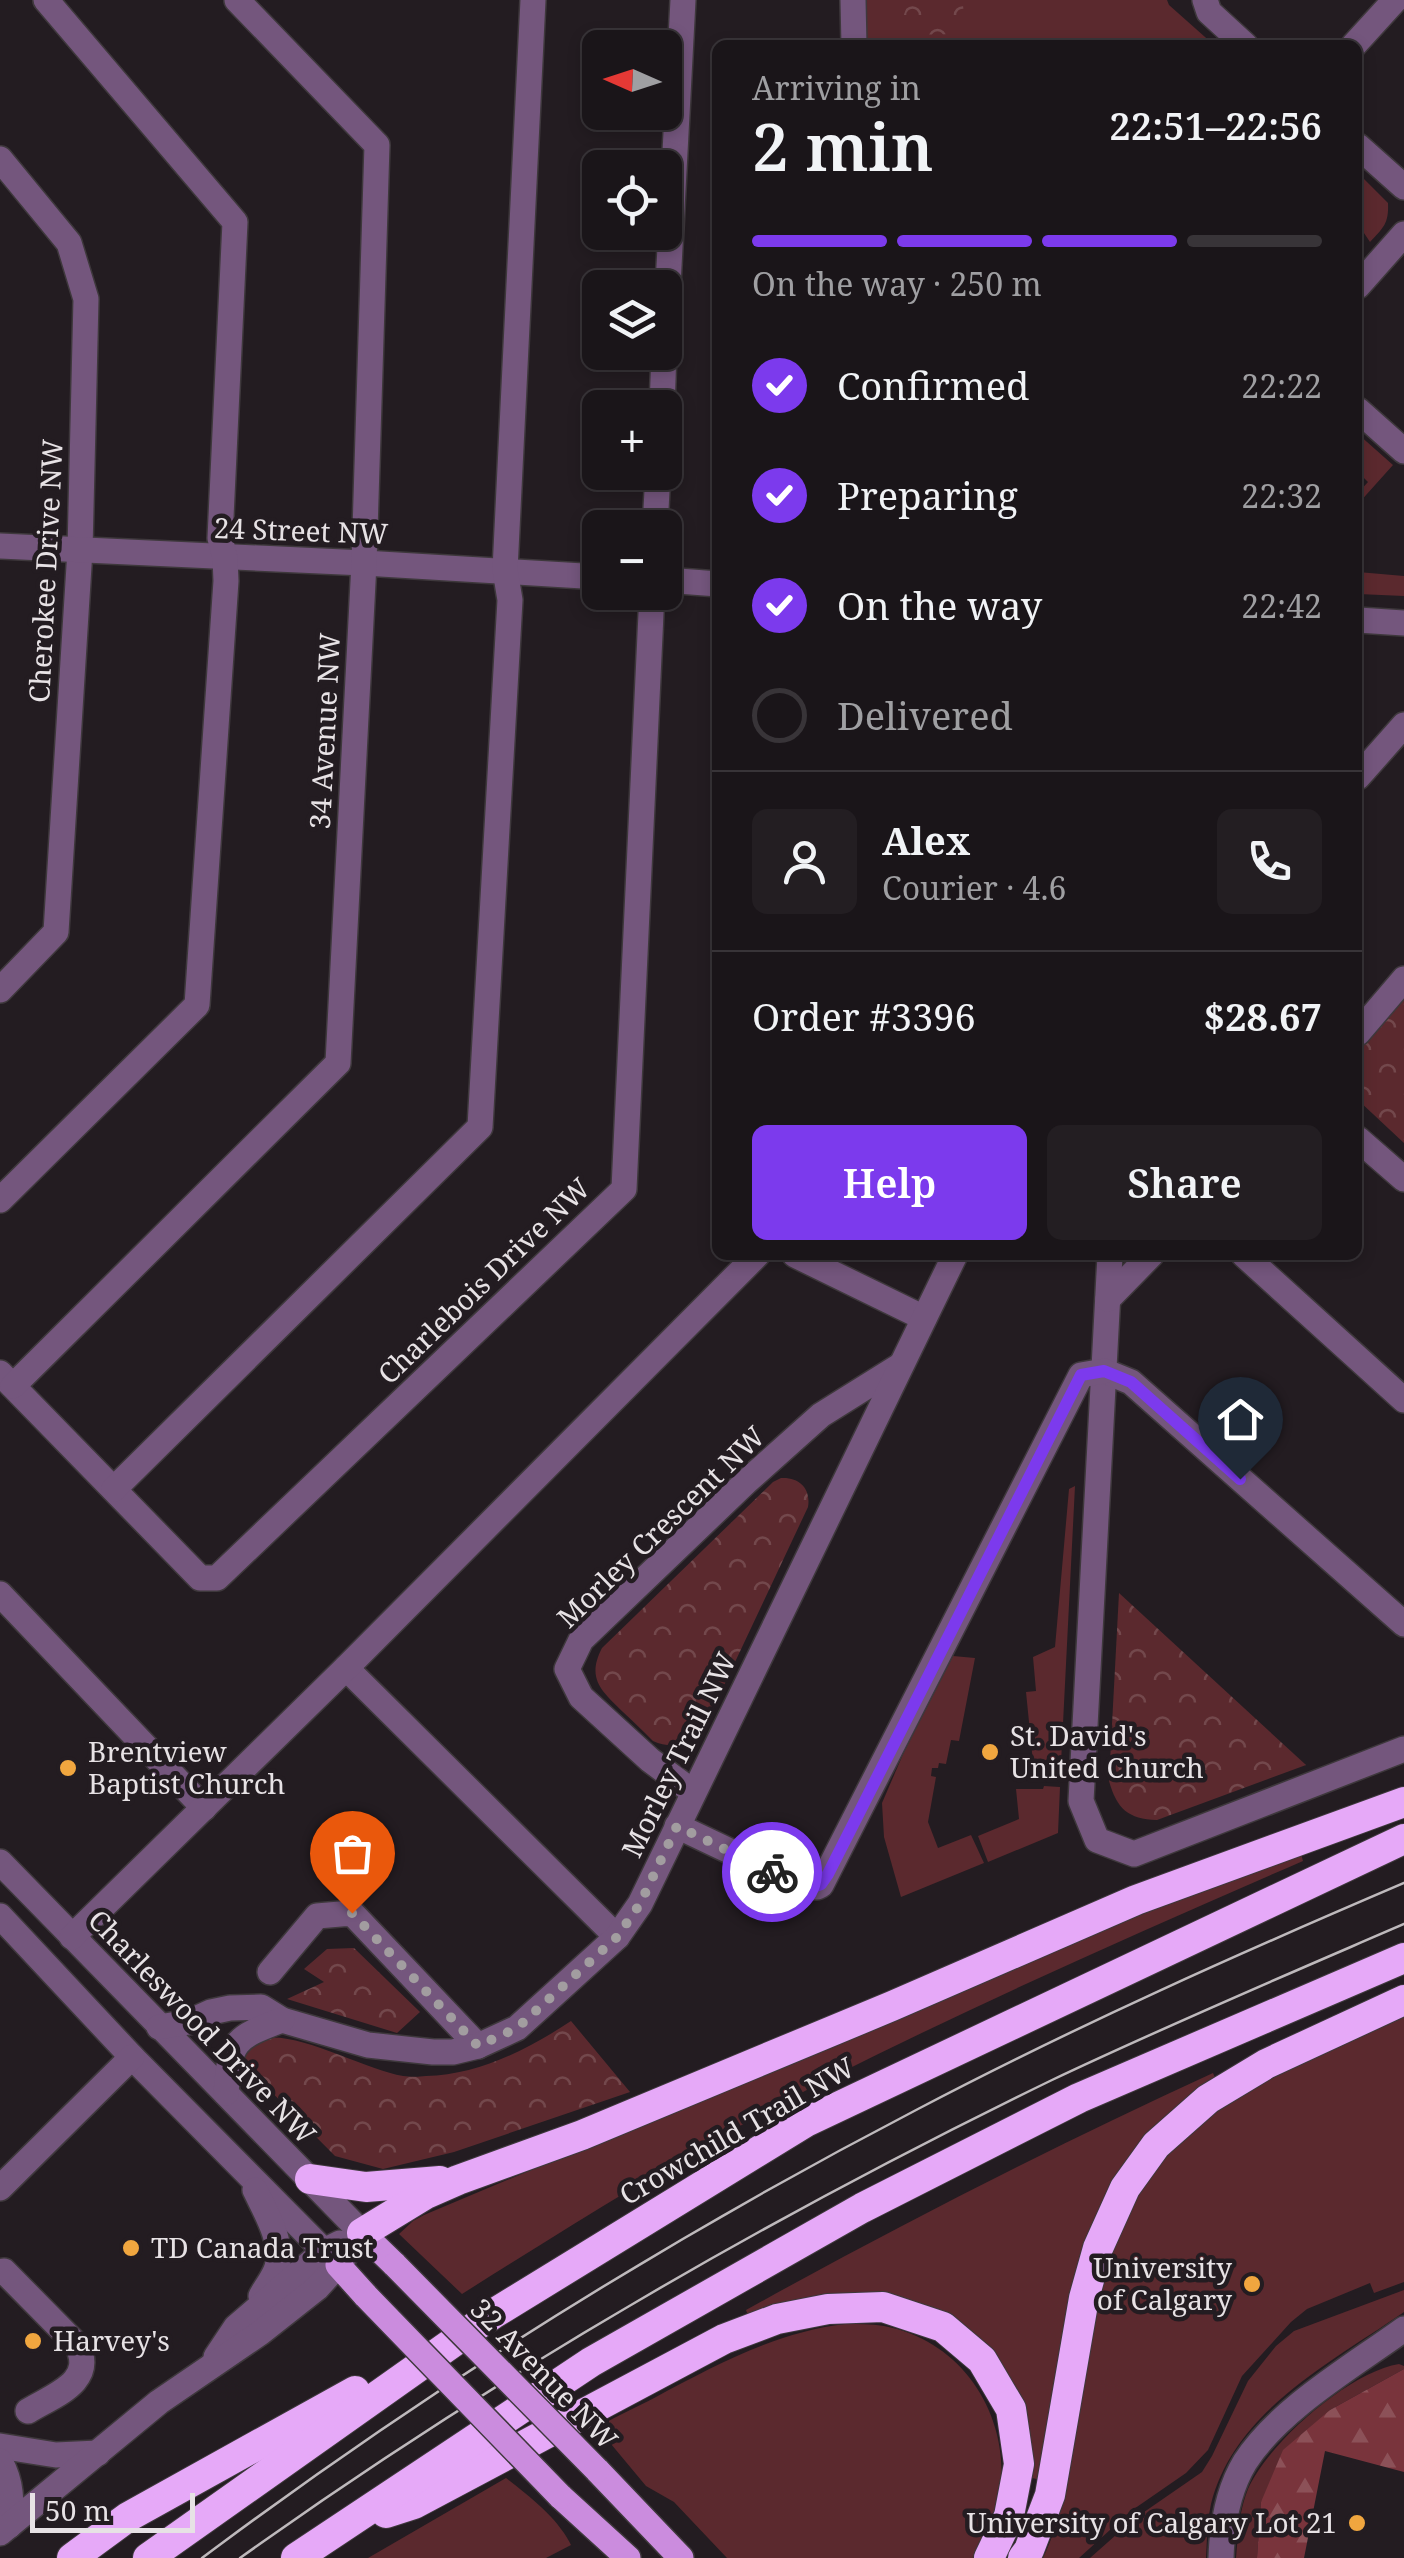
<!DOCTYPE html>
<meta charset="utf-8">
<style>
:root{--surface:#1a1519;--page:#231e22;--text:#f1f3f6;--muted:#9f9fa2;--line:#383438;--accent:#7c3aed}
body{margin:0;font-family:"Noto Serif",serif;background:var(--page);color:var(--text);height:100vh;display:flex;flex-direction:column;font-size:38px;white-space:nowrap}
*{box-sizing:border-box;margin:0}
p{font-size:32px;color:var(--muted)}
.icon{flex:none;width:55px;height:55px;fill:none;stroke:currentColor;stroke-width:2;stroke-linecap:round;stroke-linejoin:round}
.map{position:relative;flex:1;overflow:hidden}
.details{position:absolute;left:712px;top:40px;width:650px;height:1220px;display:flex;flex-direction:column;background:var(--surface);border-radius:15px;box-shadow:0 5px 15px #0003,0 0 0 2px var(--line)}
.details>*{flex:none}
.needle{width:65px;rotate:273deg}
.buttons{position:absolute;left:582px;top:30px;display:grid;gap:20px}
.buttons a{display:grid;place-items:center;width:100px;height:100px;border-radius:15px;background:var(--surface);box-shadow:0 5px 15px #0003,0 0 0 2px var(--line);font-size:50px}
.scale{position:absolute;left:30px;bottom:25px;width:165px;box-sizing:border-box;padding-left:10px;border:5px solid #e7e2e5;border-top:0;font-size:28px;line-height:35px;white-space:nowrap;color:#e7e2e5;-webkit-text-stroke:8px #231c21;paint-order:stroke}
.pin{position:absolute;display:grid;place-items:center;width:85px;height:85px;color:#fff;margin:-102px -42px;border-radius:50% 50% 50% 0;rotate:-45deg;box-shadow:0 0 10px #0007}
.pin .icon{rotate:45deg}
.courier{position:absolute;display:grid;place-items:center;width:100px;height:100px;margin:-50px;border:8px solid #7c3aed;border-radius:50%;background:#fff;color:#222;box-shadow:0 2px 12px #0007}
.summary em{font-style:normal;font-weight:600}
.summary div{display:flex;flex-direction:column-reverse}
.summary{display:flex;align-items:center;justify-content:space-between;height:170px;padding:0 40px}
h1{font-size:65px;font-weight:600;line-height:75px}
.bar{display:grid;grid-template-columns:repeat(4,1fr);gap:15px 10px;align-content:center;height:120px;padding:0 40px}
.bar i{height:12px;border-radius:8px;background:var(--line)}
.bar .on{background:var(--accent)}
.bar p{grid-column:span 4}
.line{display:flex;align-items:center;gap:25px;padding:0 40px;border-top:2px solid var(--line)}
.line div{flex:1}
.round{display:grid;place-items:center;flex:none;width:105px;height:105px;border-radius:15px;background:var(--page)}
ol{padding:0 40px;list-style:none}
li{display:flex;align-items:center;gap:30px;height:110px}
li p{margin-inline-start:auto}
li .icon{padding:10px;border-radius:50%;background:var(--accent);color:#fff;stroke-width:4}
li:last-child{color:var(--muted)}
li i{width:55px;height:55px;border:5px solid var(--line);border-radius:50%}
.action{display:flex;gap:20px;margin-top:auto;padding:20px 40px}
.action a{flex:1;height:115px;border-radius:15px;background:var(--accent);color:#fff;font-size:40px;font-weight:600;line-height:115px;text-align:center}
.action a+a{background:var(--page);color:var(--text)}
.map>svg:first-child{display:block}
.grass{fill:#5b292e}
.forest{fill:url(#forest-firs)}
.park{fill:url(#park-crowns)}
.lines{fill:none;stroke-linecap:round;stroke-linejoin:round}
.minor-casing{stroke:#3e383c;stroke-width:28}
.major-casing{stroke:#3e383c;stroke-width:28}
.highway-casing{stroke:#3e383c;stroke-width:32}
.minor{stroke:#74567d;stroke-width:25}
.major{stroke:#cb8cde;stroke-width:25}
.highway{stroke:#e6a9f8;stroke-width:30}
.tram{stroke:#beb9bc;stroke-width:2.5}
.major-bridge-casing{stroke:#3e383c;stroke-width:28;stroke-linecap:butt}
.major-bridge{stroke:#cb8cde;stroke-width:25}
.done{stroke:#a29da0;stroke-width:10;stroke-dasharray:0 18}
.route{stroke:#7c3aed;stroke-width:12}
.poi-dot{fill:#f0a63f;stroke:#231c21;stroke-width:4}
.labels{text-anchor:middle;stroke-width:9;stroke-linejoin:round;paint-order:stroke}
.street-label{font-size:28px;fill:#e7e2e5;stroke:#231c21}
.poi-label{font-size:28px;fill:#e7e2e5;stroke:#231c21;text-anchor:start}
</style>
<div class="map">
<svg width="1404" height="2558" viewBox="0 0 1404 2558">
<defs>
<pattern id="forest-firs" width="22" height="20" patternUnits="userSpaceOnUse" patternTransform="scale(2.5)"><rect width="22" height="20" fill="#79343c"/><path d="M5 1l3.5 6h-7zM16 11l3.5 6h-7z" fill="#8c5158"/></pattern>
<pattern id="park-crowns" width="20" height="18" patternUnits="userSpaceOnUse" patternTransform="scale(2.5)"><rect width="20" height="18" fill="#5b292e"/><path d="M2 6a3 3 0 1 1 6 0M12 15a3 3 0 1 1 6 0" fill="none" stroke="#73484c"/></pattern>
</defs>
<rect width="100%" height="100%" fill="#231c21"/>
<g class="grass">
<path d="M864,0H1167L1169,5L1214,45H863Z"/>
<path d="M1358,173L1388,203C1389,224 1383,228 1370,242L1358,224Z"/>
<path d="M1358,434L1393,465L1358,504V493L1368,482L1358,472Z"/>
<path d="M1358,572L1404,576V596L1358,594Z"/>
<path d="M1075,1486L1061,1763L1033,1762L1026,1692L1036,1691L1033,1657L1055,1647L1069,1489Z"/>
<path d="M953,1656L975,1658L959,1741L951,1740L946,1764L939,1763L938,1768H932L931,1776L936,1777L928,1822L938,1848L971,1835L984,1863L901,1897L884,1837L882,1803L904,1752Z"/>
<path d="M1044,1786L1060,1787L1058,1833L988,1862L978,1836L1019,1819L1016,1789H1043Z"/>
<path d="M1299,1847L1303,1861C1144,1930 983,2001 828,2079C702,2143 581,2219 462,2294L399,2234L413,2221L424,2215Z"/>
<path d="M1404,2015V2282L1374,2293L1370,2283L1307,2309L1291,2322L1242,2376L1208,2450L1186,2473L1131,2511L1079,2558H1043C1074,2492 1076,2420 1087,2349C1096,2294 1111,2238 1140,2190C1164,2152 1213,2109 1252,2087C1301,2060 1353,2038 1404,2015Z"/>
<path d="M1213,2073L1218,2085L1108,2191L1090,2228L1080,2256L1067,2309L1041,2480L1032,2478V2468L941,2319L750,2321L746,2310C899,2225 1054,2146 1213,2073Z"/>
<path d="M1404,2290V2312C1332,2362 1234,2411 1211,2504C1207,2522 1207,2540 1206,2558H1090L1134,2519L1202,2472L1212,2456L1248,2381L1276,2346L1294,2331Z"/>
<path d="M845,2324C858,2324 871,2324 884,2326C966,2341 1014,2422 999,2501C995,2522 984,2540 974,2558H727L674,2502L646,2486L611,2444L600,2426C618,2415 637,2407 656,2397C716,2365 777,2332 845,2324Z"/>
<path d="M1399,2364L1404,2366V2369L1330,2410L1261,2502L1257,2558H1236C1238,2535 1239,2511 1248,2489C1268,2443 1349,2372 1399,2364Z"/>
<path d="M506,2478C529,2496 558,2518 571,2545L546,2558H368Z"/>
</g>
<path class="forest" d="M1404,2369V2472L1325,2451L1304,2558H1257L1261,2502L1283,2450L1330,2410Z"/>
<g class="park">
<path d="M909,0H963L964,34L897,35Z"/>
<path d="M1404,993V1143L1358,1100V1045Z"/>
<path d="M781,1478C800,1477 811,1489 808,1507L702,1732C687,1746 671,1749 653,1741C643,1731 633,1721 623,1712C602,1691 586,1679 602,1648L773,1482Z"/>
<path d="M1119,1593L1306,1765L1157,1820C1128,1819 1117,1809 1109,1781Z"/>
<path d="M354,1948L420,2012L397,2033L287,1999L324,1982L304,1969L327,1949Z"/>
<path d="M571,2021L630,2092L454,2152L383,2169L335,2156L241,2061C246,2051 249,2042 261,2039C294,2029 366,2070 403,2076C410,2077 419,2077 426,2076C478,2075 529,2049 571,2021Z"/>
</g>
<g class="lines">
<g class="minor-casing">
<g id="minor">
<path d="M853,0L854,45"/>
<path d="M1205,0L1209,12L1245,45"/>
<path d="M1354,45L1395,0"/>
<path d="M1358,146L1404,187"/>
<path d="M0,159L69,243L86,299L80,550L56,932L0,990"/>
<path d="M1358,286L1404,234"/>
<path d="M665,342L683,0"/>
<path d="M662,408L664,352"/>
<path d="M1358,410L1404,451"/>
<path d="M655,528L658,472"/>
<path d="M0,546L364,563L600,577"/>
<path d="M665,580L718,584"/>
<path d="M1358,620L1404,623"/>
<path d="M1358,777L1404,725"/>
<path d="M1358,1033L1404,979"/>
<path d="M1358,1139L1404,1179"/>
<path d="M0,1200L197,1005L226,581L225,558L220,538L235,222L46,0"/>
<path d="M795,1255L924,1318"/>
<path d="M1110,1255L1081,1801L1097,1840L1134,1854L1404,1749"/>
<path d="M1244,1255L1404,1400"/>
<path d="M1108,1299L1151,1255"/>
<path d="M1104,1371L1131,1382L1404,1624"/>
<path d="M0,1373L200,1578H217L624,1189L652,592"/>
<path d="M13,1386L338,1063L364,563L377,145L237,0"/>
<path d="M114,1489L480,1127L510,600L505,570L533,0"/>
<path d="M0,1594L204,1808"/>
<path d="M346,1668L617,1937"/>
<path d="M693,1792L650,1760L581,1697L567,1669L581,1640L746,1482L821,1415L901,1365"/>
<path d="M677,1826L803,1886L817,1887L821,1885L1081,1375L1104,1371"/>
<path d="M0,1862L362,2233"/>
<path d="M0,1916L132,2057L338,2265"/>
<path d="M72,1937L346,1668L757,1255"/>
<path d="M270,1972L317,1916L352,1913L478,2046"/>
<path d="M159,2027L189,2022L211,2012L230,2008L261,2007L282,2020L368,2045L433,2052H453L478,2046L517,2028L617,1937L640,1904L955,1255"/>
<path d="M226,2093C230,2041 234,2038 282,2020"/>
<path d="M0,2188L132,2057"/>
<path d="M255,2190C265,2211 284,2242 277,2267C274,2277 266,2287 261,2296"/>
<path d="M4,2271L77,2345C96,2382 54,2395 28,2411"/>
<path d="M216,2357L236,2327L324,2251L340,2243"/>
<path d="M0,2446L56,2455L98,2453"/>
<path d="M0,2461C12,2483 12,2501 9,2526"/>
<path d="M0,2533L159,2402L260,2333L317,2288L338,2265L362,2233"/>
<path d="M1221,2558C1222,2526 1228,2490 1245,2462C1279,2409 1353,2366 1404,2329"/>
</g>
</g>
<g class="major-casing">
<g id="major">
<path d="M362,2233L395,2265"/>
<path d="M338,2265L366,2296"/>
<path d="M597,2470L681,2558"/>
<path d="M560,2496L628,2558"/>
</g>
</g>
<g class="highway-casing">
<g id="highway">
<path d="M310,2179L366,2187L440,2181"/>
<path d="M362,2233L426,2194L458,2180L582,2135L892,2006L1136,1900L1404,1802"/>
<path d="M386,2513L414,2504L724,2339L777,2319L828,2309L883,2307L943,2327L982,2360L1011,2409L1019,2464L1009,2516L989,2558"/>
<path d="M72,2558L128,2517L355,2391"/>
<path d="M148,2558L493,2314L806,2122L1404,1839"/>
<path d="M296,2558L591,2362L862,2208L1079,2098L1404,1958"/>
<path d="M1023,2558L1029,2550L1050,2495L1084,2298L1098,2248L1125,2188L1156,2145L1208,2099L1266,2064L1404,2000"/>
</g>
</g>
<use href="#minor" class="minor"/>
<use href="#major" class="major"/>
<use href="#highway" class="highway"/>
<g class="tram">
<path d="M202,2558C428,2389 668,2239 918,2109C1076,2026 1240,1953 1404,1883"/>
<path d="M240,2558C495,2376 770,2217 1052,2080C1168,2025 1286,1975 1404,1924"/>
</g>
<g class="major-bridge-casing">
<g id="major-bridge">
<path d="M395,2265L597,2470"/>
<path d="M366,2296L560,2496"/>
</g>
</g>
<use href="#major-bridge" class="major-bridge"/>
</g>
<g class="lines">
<path class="done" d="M352,1913L478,2046L517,2028L617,1937L640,1904L677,1826L772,1872"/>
<path class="route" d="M772,1872L810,1888L821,1884L828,1874L1081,1375L1104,1371L1131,1382L1240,1479"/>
</g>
<g class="poi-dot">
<circle cx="990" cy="1752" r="10"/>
<circle cx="68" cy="1768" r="10"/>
<circle cx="131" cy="2248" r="10"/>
<circle cx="1252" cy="2284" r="10"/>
<circle cx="33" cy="2341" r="10"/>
<circle cx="1357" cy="2523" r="10"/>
</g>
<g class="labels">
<g class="street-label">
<text transform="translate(301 531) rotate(2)" y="10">24 Street NW</text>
<text transform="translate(46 571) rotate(-87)" y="10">Cherokee Drive NW</text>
<text transform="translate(325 731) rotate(-87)" y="10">34 Avenue NW</text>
<text transform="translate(484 1281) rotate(-44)" y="10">Charlebois Drive NW</text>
<text transform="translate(661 1527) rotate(-44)" y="10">Morley Crescent NW</text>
<text transform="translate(679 1755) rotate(-64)" y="10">Morley Trail NW</text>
<text transform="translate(202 2027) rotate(46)" y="10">Charleswood Drive NW</text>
<text transform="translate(737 2131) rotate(-30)" y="10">Crowchild Trail NW</text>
<text transform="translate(544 2374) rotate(46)" y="10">32 Avenue NW</text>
</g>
<g class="poi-label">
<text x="1010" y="1746">St. David's<tspan x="1010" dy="32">United Church</tspan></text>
<text x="88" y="1762">Brentview<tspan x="88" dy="32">Baptist Church</tspan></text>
<text x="151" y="2258">TD Canada Trust</text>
<text x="1232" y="2278" text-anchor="end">University<tspan x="1232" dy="32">of Calgary</tspan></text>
<text x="53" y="2351">Harvey's</text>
<text x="1337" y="2533" text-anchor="end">University of Calgary Lot 21</text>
</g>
</g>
</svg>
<div class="buttons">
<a><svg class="needle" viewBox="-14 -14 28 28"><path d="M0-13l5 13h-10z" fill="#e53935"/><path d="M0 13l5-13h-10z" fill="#9f9fa2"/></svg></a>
<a><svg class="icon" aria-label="locate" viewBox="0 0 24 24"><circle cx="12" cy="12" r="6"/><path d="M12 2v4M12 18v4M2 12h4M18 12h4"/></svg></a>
<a><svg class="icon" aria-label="layers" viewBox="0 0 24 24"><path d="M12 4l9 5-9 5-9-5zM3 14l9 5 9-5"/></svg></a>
<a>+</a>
<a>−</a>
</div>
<div class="scale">50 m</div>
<div class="pin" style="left:352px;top:1913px;background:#ea580c"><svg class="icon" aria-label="bag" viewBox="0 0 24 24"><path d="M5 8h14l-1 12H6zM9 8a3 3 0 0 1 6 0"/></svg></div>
<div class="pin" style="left:1240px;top:1479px;background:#1f2937"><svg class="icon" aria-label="home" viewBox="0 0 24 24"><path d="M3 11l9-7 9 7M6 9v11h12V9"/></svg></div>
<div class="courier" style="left:772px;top:1872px"><svg class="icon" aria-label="bike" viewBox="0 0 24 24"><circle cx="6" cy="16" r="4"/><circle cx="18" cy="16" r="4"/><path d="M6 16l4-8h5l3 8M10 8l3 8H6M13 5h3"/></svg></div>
<section class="details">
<div class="summary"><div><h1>2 min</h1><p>Arriving in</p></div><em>22:51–22:56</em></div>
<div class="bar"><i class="on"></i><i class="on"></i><i class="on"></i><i></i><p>On the way · 250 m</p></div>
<ol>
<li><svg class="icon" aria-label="check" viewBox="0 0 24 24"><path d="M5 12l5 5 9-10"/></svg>Confirmed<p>22:22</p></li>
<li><svg class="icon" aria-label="check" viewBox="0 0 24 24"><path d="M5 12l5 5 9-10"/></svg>Preparing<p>22:32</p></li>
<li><svg class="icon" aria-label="check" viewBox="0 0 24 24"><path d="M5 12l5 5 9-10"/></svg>On the way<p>22:42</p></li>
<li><i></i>Delivered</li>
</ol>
<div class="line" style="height:180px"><a class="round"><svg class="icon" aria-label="person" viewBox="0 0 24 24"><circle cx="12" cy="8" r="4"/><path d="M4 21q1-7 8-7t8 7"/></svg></a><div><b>Alex</b><p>Courier · 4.6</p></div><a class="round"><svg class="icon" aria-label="phone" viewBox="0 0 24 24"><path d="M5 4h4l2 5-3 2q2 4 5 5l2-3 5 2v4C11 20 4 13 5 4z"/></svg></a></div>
<div class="line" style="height:130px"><div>Order #3396</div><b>$28.67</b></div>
<div class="action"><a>Help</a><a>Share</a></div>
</section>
</div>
